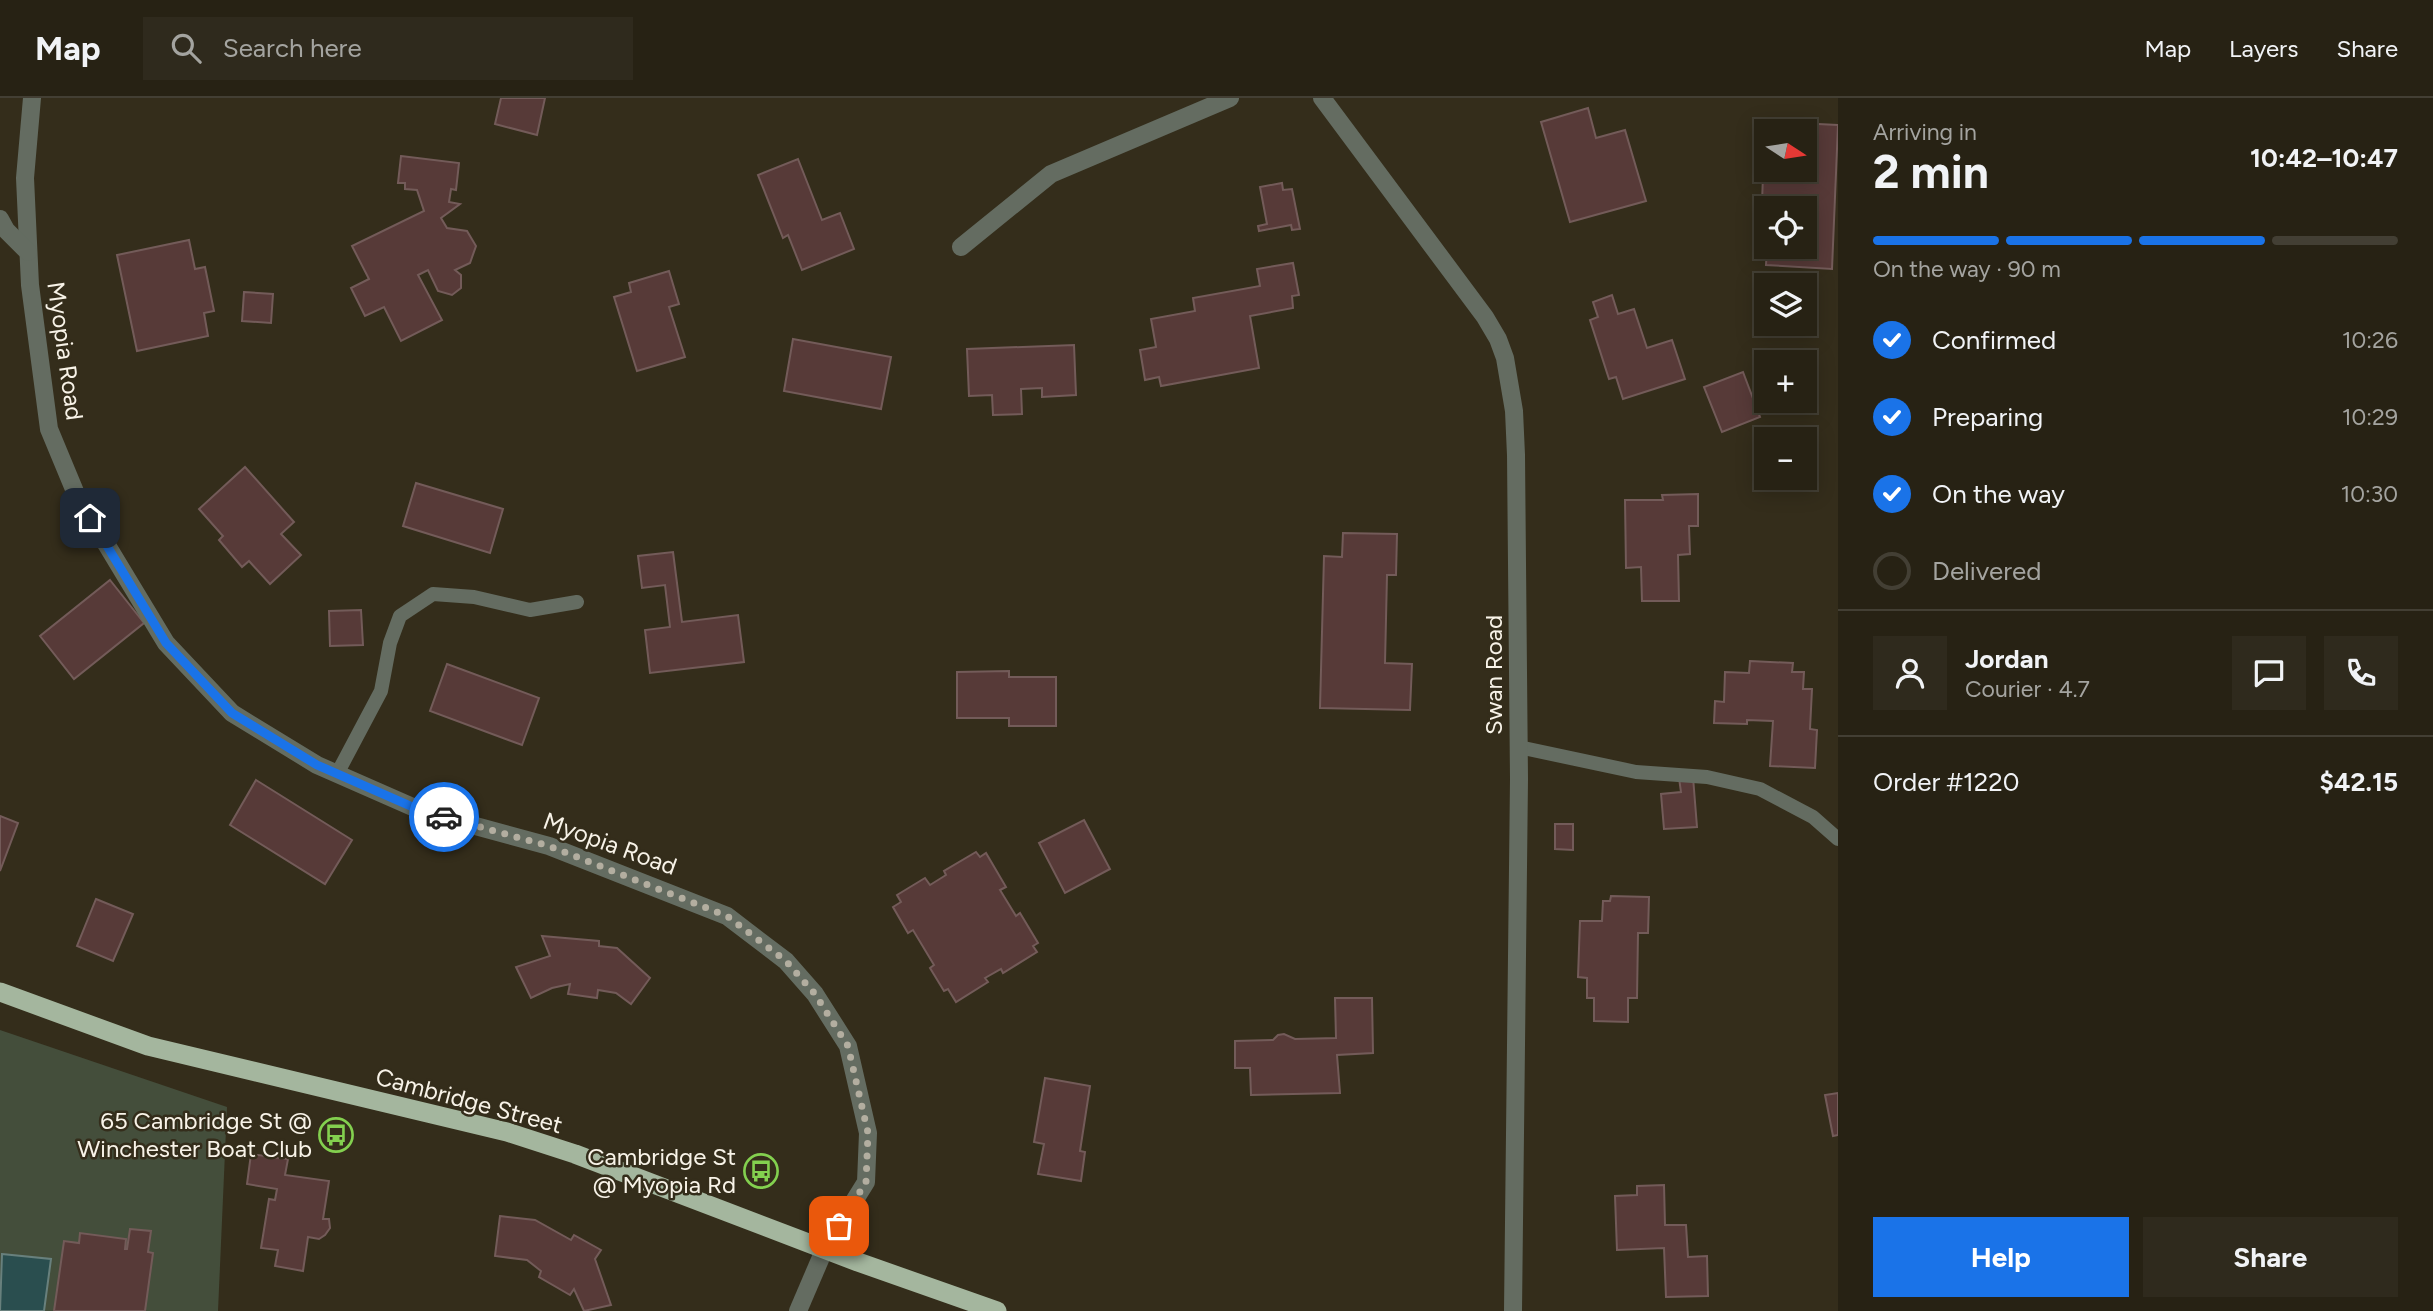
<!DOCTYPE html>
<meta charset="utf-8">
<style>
:root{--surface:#272214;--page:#2f2a1d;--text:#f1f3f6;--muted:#a4a4a0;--line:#433f34;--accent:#1a73e8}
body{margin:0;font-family:Figtree,sans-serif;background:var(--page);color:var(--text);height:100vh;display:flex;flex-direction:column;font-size:26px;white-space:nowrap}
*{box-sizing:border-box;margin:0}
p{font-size:23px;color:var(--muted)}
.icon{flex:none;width:38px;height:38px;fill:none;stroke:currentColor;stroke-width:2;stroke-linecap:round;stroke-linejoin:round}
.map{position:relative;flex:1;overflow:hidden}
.sheet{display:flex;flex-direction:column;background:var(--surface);width:595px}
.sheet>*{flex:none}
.needle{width:46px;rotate:102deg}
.fabs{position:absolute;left:1754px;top:21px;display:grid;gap:14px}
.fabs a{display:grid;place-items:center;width:63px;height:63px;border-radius:0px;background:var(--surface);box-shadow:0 4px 18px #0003,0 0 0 2px var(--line);font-size:35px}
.pin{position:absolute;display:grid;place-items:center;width:60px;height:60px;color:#fff;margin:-30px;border-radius:14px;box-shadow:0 4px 10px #0006}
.courier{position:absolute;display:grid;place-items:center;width:70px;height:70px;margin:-35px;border:5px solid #1a73e8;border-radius:50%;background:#fff;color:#222;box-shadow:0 2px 9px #0007}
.head em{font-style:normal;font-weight:700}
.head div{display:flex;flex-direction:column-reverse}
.head{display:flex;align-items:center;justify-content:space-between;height:119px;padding:0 35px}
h1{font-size:46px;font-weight:700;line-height:52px}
.bar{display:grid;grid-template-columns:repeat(4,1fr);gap:10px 7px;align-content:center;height:84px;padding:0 35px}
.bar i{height:9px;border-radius:5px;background:var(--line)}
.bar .on{background:var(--accent)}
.bar p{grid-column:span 4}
.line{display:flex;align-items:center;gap:18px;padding:0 35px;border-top:2px solid var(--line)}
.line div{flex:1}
.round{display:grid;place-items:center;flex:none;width:74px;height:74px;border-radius:0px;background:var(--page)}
ol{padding:0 35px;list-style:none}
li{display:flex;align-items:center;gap:21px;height:77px}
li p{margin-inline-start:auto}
li .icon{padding:7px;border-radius:50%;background:var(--accent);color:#fff;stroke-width:4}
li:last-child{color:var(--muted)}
li i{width:38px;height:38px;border:4px solid var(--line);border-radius:50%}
.cta{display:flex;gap:14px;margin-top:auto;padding:14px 35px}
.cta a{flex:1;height:80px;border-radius:0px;background:var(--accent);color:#fff;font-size:28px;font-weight:700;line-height:80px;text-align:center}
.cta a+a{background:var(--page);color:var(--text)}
header{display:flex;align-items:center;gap:42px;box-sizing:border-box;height:98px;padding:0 35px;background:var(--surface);border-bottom:2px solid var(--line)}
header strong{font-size:33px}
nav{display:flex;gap:38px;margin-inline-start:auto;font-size:24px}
.search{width:490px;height:63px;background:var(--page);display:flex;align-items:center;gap:18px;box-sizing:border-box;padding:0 24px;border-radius:0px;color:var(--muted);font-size:26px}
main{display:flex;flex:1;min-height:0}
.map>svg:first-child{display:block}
.green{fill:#444e3b}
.water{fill:#2a4e4f;stroke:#68807d;stroke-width:2}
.building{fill:#573a38;stroke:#735b59;stroke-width:2}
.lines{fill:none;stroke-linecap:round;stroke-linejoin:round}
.service{stroke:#646c61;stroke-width:14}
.minor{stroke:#646c61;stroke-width:18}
.tertiary{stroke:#646c61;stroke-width:18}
.trunk{stroke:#a4b69e;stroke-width:19}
.done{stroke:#b3aea0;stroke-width:7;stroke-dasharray:0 12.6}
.route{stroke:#1a73e8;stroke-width:9}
.labels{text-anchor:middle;stroke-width:5;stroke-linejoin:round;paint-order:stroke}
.street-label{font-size:24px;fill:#f8f3e8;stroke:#342d1b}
.poi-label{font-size:24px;fill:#f8f3e8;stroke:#342d1b;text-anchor:end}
</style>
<header>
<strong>Map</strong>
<div class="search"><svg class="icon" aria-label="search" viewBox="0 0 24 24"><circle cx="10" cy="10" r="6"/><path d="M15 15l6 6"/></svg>Search here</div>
<nav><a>Map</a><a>Layers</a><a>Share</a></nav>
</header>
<main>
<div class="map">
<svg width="1838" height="1213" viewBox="0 0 1838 1213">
<rect width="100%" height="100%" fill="#342d1b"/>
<path class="green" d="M0,932L227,1009L218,1213H0Z"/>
<path class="water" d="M2,1156L51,1161L44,1213H0Z"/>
<g class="building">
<path d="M501,0H545L537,37L495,26Z"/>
<path d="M1588,10L1596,40L1625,32L1646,103L1570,124L1541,24Z"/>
<path d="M1777,24L1838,27L1832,171L1766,167L1767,149H1804V110H1769V105H1762L1763,77L1774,78L1775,72H1804V33H1777Z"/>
<path d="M401,58L459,65L456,92L451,91L449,104L460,106L441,120L447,130L467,133L476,148L470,165L455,172L461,177V190L452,197L438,193L428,172L418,177L442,222L401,243L384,209L365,218L351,190L369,181L352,148L424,113L417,92L405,91V85H398Z"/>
<path d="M798,61L822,122L840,115L854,151L802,172L788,137L783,140L758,77Z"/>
<path d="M1282,85L1283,92L1292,91L1300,131L1292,132L1291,127L1259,133L1258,128L1267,126L1260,89Z"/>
<path d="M189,142L195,171L205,169L214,213L204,215L208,238L137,253L117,157Z"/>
<path d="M1293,165L1299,197L1292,198L1293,210L1250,218L1259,270L1161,288L1159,279L1145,282L1140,252L1156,249L1151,221L1195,213L1193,200L1260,188L1257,171Z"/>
<path d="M669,173L679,206L669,209L685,259L637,273L614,199L631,194L629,185Z"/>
<path d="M244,194L273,196L271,225L242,223Z"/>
<path d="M1612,197L1618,216L1634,211L1647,250L1672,242L1685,281L1623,301L1616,279L1609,281L1590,222L1598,219L1593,204Z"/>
<path d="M793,241L891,259L881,311L784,293Z"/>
<path d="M1074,247L1076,297L1042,299V290L1021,291L1022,316L993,317L992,297L969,298L967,251Z"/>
<path d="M1743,274L1760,319L1722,334L1704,289Z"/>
<path d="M245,369L294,424L281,436L301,457L270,486L249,463L242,469L219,442L223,438L199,411Z"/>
<path d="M416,385L503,411L490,455L403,428Z"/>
<path d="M1698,396V428H1689L1690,456L1678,457L1679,503H1642L1641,469L1626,470L1625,402H1663L1662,397Z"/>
<path d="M1343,435L1397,436L1396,477H1387L1385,565L1412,566L1410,612L1320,610L1324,458L1342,459Z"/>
<path d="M673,454L682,524L738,517L744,564L650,575L645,532L670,529L665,487L642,490L638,458Z"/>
<path d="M110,482L144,525L74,581L40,538Z"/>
<path d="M361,512L363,547L330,548L329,513Z"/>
<path d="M1750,563L1793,565L1792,574H1804L1803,591H1812L1810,631L1817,632L1815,670L1770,668L1773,623L1747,622V626L1714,625L1715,603L1724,604L1725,574L1749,575Z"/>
<path d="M447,566L539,600L522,647L430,613Z"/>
<path d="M1009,573V579H1056V628H1009V620H957V574Z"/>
<path d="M1693,679L1697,729L1664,731L1661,696L1681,694L1679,680Z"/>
<path d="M256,682L352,742L325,786L230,727Z"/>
<path d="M0,718L18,725L0,773Z"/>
<path d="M1084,722L1110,771L1065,795L1039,745Z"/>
<path d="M1555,726H1573V752L1555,751Z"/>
<path d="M976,754L980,759L986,755L1006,789L1000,792L1016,818L1020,815L1038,845L1033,848L1037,854L1003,875L1001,871L985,880L988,884L956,904L948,891L944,893L930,870L934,867L913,832L908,835L893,809L901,804L897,797L925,780L930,787L946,777L944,773Z"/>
<path d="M1611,798L1649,799L1648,835H1638L1637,900H1628V924L1594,923V900H1587V880L1578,879L1580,823H1602L1603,803H1610Z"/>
<path d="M96,801L133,816L113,863L77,848Z"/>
<path d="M542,838L599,843V848L617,850L650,880L631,906L616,895L598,892L597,900L568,896L570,886L552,890L531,900L516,869L550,858Z"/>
<path d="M1335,900H1372L1373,955L1337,957L1340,995L1251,997L1250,970H1235V943L1273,942L1278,937L1284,936L1295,941L1336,940Z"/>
<path d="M1045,980L1090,988L1080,1053L1085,1054L1081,1083L1038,1076L1044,1046L1034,1044Z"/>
<path d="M1838,995V1037L1833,1038L1825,997Z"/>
<path d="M251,1056L288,1061L285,1077L329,1083L323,1121H329L330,1130L325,1137L319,1141L308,1139L303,1173L275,1168L278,1152L261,1150L269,1101L275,1102L277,1091L247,1086Z"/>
<path d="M1664,1087L1665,1127H1686L1688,1159L1707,1158L1708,1198L1666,1199L1664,1150L1617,1152L1615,1098L1637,1097V1088Z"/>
<path d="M500,1118L535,1122L571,1142L574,1137L601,1152L595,1161L611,1207L584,1213L574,1191L570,1197L539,1179L541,1173L527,1162L495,1158Z"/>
<path d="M130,1131L151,1133L148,1154L153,1155L145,1213H54L64,1143L79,1145L80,1135L126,1141L125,1151H127Z"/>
</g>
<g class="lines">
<g class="service">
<path d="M1519,649L1636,674L1707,679L1760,691L1813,719L1838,741"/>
<path d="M337,676L381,593L390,545L400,518L433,496L474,499L530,512L577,504"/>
</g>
<g class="minor">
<path d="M32,0L25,80L30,187L49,331L76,396L166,545L232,615L317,667L424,714L549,748L727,818L786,863L815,896L848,948L868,1035L866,1084L825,1150"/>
<path d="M1322,0L1485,219L1498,241L1505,260L1514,313L1516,357L1519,681L1513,1213"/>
<path d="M0,121L6,132L28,154"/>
<path d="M961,149L1051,76L1230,0"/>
</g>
<path class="tertiary" d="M798,1213L825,1150"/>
<path class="trunk" d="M0,894L148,948L507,1034L575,1056L858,1164L997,1213"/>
</g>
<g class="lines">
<path class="done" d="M444,719L549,748L727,818L786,863L815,896L848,948L868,1035L866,1084L839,1128"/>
<path class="route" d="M90,420L166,545L232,615L317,667L424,714L444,719"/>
</g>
<defs>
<g id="bus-ring" transform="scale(1.75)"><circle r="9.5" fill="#342d1b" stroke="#83d04f" stroke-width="1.5"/><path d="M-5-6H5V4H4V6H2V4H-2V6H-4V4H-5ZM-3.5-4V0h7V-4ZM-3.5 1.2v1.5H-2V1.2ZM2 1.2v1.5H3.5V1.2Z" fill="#83d04f"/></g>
</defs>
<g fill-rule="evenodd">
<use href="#bus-ring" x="336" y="1037"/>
<use href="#bus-ring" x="761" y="1073"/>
</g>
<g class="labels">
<g class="street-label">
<text transform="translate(65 253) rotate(82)" y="8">Myopia Road</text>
<text transform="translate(1494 577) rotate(-90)" y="8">Swan Road</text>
<text transform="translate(610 746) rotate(20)" y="8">Myopia Road</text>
<text transform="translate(469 1003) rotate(15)" y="8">Cambridge Street</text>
</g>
<g class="poi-label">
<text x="312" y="1031">65 Cambridge St @<tspan x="312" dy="28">Winchester Boat Club</tspan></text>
<text x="736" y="1067">Cambridge St<tspan x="736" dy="28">@ Myopia Rd</tspan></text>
</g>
</g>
</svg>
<div class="fabs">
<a><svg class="needle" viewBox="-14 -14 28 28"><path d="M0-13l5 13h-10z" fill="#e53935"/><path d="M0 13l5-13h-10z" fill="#a4a4a0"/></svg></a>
<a><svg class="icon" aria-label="locate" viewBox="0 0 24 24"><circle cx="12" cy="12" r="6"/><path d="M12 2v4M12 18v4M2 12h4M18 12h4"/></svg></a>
<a><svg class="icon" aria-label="layers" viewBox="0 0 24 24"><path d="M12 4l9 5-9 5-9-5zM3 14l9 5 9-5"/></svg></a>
<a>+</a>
<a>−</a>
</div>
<div class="pin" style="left:839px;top:1128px;background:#ea580c"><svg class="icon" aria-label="bag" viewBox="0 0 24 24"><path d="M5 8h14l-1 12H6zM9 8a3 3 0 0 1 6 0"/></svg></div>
<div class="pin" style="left:90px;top:420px;background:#1f2937"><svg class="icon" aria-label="home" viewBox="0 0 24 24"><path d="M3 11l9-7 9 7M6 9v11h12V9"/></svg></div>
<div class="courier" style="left:444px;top:719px"><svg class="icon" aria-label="car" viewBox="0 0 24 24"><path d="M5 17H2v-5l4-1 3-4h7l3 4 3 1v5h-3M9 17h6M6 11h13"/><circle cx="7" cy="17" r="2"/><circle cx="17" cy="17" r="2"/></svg></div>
</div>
<section class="sheet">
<div class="head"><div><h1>2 min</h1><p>Arriving in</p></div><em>10:42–10:47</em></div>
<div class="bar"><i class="on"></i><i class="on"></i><i class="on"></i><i></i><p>On the way · 90 m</p></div>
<ol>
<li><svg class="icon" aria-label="check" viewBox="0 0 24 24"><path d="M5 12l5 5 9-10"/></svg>Confirmed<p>10:26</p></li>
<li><svg class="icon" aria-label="check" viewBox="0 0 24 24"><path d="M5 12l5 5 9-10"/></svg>Preparing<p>10:29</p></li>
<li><svg class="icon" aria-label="check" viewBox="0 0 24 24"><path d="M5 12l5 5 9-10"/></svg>On the way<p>10:30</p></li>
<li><i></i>Delivered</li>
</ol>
<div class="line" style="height:126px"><a class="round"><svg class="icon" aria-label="person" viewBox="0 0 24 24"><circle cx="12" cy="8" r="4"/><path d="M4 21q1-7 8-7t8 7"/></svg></a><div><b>Jordan</b><p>Courier · 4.7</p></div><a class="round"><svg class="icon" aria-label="chat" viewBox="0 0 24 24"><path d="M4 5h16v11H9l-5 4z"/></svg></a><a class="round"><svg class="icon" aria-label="phone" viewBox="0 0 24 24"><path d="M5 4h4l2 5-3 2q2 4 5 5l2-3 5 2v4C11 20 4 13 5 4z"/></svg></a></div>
<div class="line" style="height:91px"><div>Order #1220</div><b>$42.15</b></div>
<div class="cta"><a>Help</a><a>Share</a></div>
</section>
</main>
